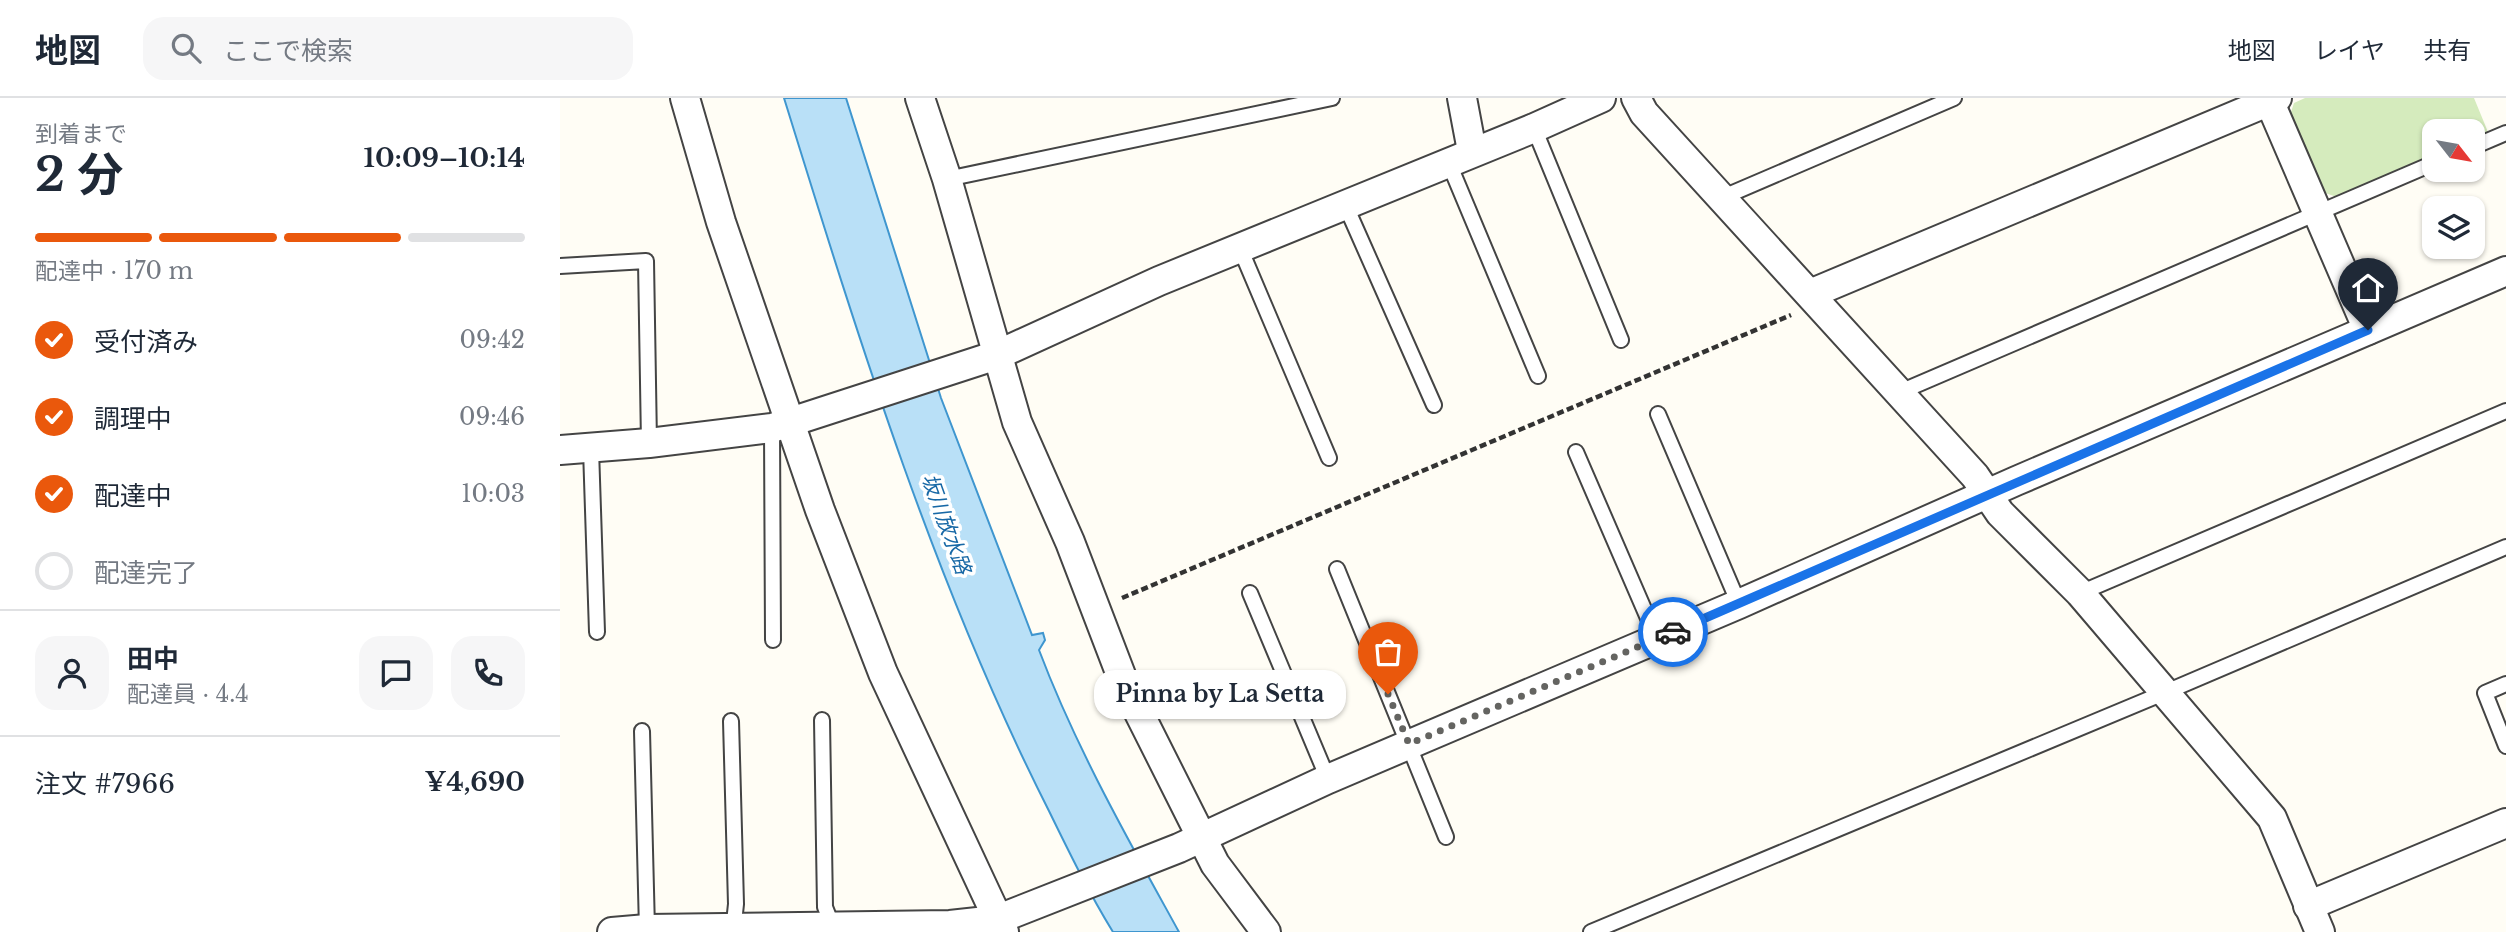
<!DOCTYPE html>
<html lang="ja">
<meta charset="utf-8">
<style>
:root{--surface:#fff;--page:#f6f6f7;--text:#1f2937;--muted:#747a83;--line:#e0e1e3;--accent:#ea580c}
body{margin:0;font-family:"Libre Baskerville","Noto Sans JP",serif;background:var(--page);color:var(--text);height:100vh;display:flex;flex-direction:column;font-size:26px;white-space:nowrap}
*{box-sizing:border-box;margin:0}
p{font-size:23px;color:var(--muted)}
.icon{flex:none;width:38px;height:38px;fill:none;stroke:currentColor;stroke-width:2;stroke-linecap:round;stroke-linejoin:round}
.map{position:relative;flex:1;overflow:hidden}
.details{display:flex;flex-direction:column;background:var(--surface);width:560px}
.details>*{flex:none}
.needle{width:46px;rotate:121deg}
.fabs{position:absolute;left:1862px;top:21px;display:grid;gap:14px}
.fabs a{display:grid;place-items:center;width:63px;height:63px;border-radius:14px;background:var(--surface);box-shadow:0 2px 5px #0004;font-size:35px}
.pin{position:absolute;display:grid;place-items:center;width:60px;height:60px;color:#fff;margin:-72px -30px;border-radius:50% 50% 50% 0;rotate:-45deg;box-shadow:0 0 7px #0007}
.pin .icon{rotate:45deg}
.courier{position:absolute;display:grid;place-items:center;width:70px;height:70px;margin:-35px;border:5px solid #1a73e8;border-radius:50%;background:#fff;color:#222;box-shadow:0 2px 9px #0007}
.bubble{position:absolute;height:49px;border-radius:21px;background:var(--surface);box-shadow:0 2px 5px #0004;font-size:23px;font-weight:700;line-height:49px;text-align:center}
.headline em{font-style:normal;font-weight:700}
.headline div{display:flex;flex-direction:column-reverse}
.headline{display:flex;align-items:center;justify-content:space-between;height:119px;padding:0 35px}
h1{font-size:46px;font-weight:700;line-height:52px}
.bar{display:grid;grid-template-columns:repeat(4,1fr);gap:10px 7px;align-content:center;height:84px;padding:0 35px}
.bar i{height:9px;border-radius:5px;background:var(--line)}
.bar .current{background:var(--accent)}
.bar p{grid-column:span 4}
.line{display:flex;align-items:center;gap:18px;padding:0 35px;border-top:2px solid var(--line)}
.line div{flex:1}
.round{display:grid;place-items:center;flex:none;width:74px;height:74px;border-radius:21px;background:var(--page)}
ol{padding:0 35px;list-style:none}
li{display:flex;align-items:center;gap:21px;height:77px}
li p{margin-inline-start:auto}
li .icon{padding:7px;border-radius:50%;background:var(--accent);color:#fff;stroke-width:4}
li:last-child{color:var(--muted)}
li i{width:38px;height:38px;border:4px solid var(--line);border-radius:50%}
header{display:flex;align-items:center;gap:42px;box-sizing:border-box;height:98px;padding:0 35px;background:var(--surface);border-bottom:2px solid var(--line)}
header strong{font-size:33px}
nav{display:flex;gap:38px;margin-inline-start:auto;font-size:24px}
.search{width:490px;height:63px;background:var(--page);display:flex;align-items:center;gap:18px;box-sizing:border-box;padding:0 24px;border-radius:21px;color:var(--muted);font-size:26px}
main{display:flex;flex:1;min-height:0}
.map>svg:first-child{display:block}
.green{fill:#d5ebbd}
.water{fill:#b9e0f7;stroke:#3f96cf;stroke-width:2}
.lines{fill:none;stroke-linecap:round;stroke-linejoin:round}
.lane-casing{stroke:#444;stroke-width:18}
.street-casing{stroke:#444;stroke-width:32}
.path{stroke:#333;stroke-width:4.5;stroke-dasharray:7 3.5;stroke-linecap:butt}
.lane{stroke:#fff;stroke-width:14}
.street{stroke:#fff;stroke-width:28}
.done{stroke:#646461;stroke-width:7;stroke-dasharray:0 12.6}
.route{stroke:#1a73e8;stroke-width:9}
.labels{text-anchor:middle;stroke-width:7;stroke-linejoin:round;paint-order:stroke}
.water-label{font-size:21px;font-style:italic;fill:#1768a6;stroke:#fff}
</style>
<header>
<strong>地図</strong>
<div class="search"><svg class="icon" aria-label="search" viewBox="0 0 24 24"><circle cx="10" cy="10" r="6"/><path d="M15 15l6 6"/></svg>ここで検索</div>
<nav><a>地図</a><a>レイヤ</a><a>共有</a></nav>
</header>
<main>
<section class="details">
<div class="headline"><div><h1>2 分</h1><p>到着まで</p></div><em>10:09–10:14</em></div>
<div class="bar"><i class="current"></i><i class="current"></i><i class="current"></i><i></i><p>配達中 · 170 m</p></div>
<ol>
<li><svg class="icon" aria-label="check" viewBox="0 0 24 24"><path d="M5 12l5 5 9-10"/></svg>受付済み<p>09:42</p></li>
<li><svg class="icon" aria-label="check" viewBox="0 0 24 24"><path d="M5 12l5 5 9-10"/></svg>調理中<p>09:46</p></li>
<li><svg class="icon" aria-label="check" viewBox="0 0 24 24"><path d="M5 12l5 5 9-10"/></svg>配達中<p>10:03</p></li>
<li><i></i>配達完了</li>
</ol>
<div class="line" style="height:126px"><a class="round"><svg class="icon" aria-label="person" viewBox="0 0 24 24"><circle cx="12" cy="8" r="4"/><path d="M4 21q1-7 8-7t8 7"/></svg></a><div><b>田中</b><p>配達員 · 4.4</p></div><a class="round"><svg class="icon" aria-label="chat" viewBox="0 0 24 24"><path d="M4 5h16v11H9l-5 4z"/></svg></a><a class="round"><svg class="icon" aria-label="phone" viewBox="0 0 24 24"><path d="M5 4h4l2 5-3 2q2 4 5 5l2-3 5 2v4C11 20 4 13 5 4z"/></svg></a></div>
<div class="line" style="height:91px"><div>注文 #7966</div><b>¥4,690</b></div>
</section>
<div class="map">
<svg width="1946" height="834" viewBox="0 0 1946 834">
<rect width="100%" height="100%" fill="#fffdf5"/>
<path class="green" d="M1745,0H1914L1928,34L1913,40V33H1874V57L1777,99L1762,94L1729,20L1734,5Z"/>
<path class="water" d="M224,0H286L381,300L472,537L483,535L485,542L479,552C516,650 569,743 619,834H553C529,795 509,754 489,713C374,486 299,242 224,0Z"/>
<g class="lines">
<g class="lane-casing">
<g id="lane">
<path d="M974,30L1061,242"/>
<path d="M1913,49L1946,35"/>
<path d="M888,63L978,278"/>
<path d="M387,81L772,0"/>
<path d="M1161,100L1394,0"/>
<path d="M785,106L874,307"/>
<path d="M680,150L769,360"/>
<path d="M0,168L86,163L89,345"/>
<path d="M1340,294L1874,65"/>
<path d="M1098,316L1179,506"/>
<path d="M212,330L213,542"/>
<path d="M31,351L37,534"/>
<path d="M1016,354L1097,541"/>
<path d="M777,471L886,739"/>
<path d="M690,495L768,681"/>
<path d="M1520,495L1946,313"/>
<path d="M1946,586L1925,595L1946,648"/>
<path d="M262,622L265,809L274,832"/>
<path d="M171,623L176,806L173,834"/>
<path d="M82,633L87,831"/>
<path d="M1031,834L1606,594L1946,449"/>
</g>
</g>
<g class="street-casing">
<g id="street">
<path d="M125,0L161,124L260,412L323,575L444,834"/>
<path d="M360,0L387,81L457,324L510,444L564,585L655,766L706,834"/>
<path d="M902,0L912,53"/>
<path d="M1076,0L1084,15L1415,378L1440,415L1520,495L1712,720L1760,834"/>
<path d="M1708,0L1808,232"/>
<path d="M1250,196L1717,0"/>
<path d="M0,352L89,345L212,330L437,257L599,183L974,30L1041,0"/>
<path d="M1748,808L1946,725"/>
<path d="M52,834L87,831L390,827L436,822L619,750L768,681L1179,506L1456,383L1946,173"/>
</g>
</g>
<path class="path" d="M562,500L1231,217"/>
<use href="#lane" class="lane"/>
<use href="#street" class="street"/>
</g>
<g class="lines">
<path class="done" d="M828,596L849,646L1113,534"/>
<path class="route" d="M1113,534L1808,232"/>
</g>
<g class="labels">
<g class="water-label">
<text transform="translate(386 426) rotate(70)" y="7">坂川放水路</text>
</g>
</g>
</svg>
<div class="fabs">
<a><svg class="needle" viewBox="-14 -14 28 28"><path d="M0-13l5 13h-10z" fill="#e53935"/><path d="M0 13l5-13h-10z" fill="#747a83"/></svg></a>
<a><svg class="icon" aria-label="layers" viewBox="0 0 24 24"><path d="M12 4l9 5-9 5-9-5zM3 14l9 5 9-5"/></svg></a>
</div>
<div class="pin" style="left:828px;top:596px;background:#ea580c"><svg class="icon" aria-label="bag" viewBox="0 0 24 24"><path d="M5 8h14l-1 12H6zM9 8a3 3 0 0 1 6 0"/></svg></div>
<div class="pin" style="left:1808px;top:232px;background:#1f2937"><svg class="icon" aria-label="home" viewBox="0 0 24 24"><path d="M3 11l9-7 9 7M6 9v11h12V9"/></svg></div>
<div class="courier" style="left:1113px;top:534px"><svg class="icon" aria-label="car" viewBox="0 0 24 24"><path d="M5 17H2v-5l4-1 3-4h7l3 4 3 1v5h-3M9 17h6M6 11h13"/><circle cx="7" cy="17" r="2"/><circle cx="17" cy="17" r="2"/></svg></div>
<div class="bubble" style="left:534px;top:572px;width:252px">Pinna by La Setta</div>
</div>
</main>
